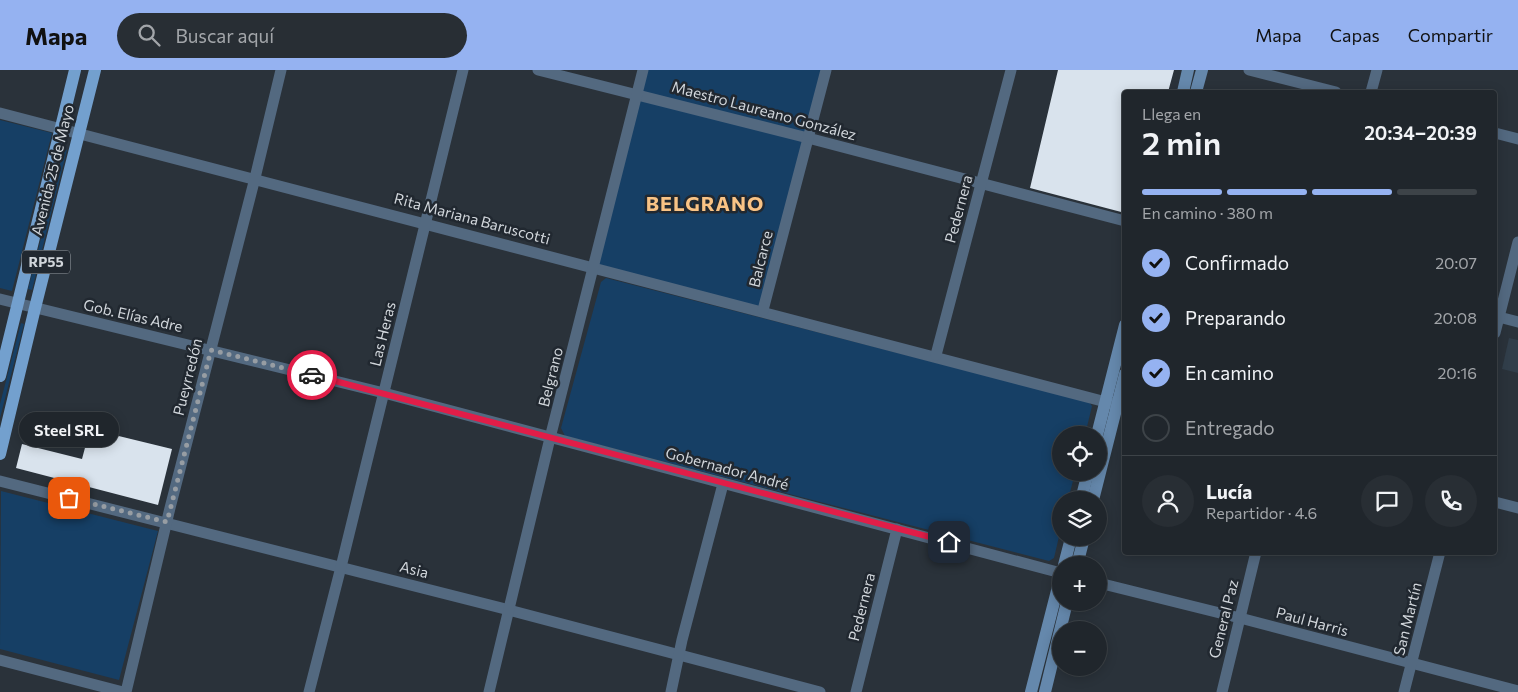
<!DOCTYPE html>
<html lang="es">
<meta charset="utf-8">
<style>
:root{--surface:#20262c;--page:#282e34;--text:#f1f3f6;--muted:#a2a5a9;--line:#3d4348;--accent:#95b2f1}
body{margin:0;font-family:Commissioner,sans-serif;background:var(--page);color:var(--text);height:100vh;display:flex;flex-direction:column;font-size:19px;white-space:nowrap}
*{box-sizing:border-box;margin:0}
p{font-size:16px;color:var(--muted)}
.icon{flex:none;width:28px;height:28px;fill:none;stroke:currentColor;stroke-width:2;stroke-linecap:round;stroke-linejoin:round}
.map{position:relative;flex:1;overflow:hidden}
.details{position:absolute;left:1122px;top:20px;width:375px;height:465px;display:flex;flex-direction:column;background:var(--surface);border-radius:5px;box-shadow:0 2px 12px #0003,0 0 0 1px var(--line)}
.details>*{flex:none}
.buttons{position:absolute;left:1052px;top:356px;display:grid;gap:10px}
.buttons a{display:grid;place-items:center;width:55px;height:55px;border-radius:50%;background:var(--surface);box-shadow:0 2px 12px #0003,0 0 0 1px var(--line);font-size:25px}
.pin{position:absolute;display:grid;place-items:center;width:42px;height:42px;color:#fff;margin:-21px;border-radius:10px;box-shadow:0 2px 8px #0006}
.courier{position:absolute;display:grid;place-items:center;width:50px;height:50px;margin:-25px;border:4px solid #e11d48;border-radius:50%;background:#fff;color:#222;box-shadow:0 1px 6px #0007}
.bubble{position:absolute;height:35px;border-radius:18px;background:var(--surface);box-shadow:0 2px 12px #0003,0 0 0 1px var(--line);font-size:16px;font-weight:600;line-height:35px;text-align:center}
.summary em{font-style:normal;font-weight:600}
.summary div{display:flex;flex-direction:column-reverse}
.summary{display:flex;align-items:center;justify-content:space-between;height:85px;padding:0 20px}
h1{font-size:32px;font-weight:600;line-height:38px}
.bar{display:grid;grid-template-columns:repeat(4,1fr);gap:8px 5px;align-content:center;height:60px;padding:0 20px}
.bar i{height:6px;border-radius:4px;background:var(--line)}
.bar .on{background:var(--accent)}
.bar p{grid-column:span 4}
.line{display:flex;align-items:center;gap:12px;padding:0 20px;border-top:1px solid var(--line)}
.line div{flex:1}
.round{display:grid;place-items:center;flex:none;width:52px;height:52px;border-radius:26px;background:var(--page)}
ol{padding:0 20px;list-style:none}
li{display:flex;align-items:center;gap:15px;height:55px}
li p{margin-inline-start:auto}
li .icon{padding:5px;border-radius:50%;background:var(--accent);color:#111;stroke-width:4}
li:last-child{color:var(--muted)}
li i{width:28px;height:28px;border:2px solid var(--line);border-radius:50%}
header{display:flex;align-items:center;gap:30px;box-sizing:border-box;height:70px;padding:0 25px;background:var(--accent);color:#111}
header strong{font-size:24px}
nav{display:flex;gap:28px;margin-inline-start:auto;font-size:18px}
.search{width:350px;height:45px;background:var(--page);display:flex;align-items:center;gap:12px;box-sizing:border-box;padding:0 18px;border-radius:28px;color:var(--muted);font-size:19px}
.map>svg:first-child{display:block}
.built{fill:#313e4a}
.green{fill:#163f65}
.building{fill:#d9e3ed}
.lines{fill:none;stroke-linecap:round;stroke-linejoin:round}
.minor{stroke:#536980;stroke-width:11}
.secondary{stroke:#6588ac;stroke-width:12}
.primary{stroke:#73a0ce;stroke-width:12}
.done{stroke:#979da3;stroke-width:5;stroke-dasharray:0 9}
.route{stroke:#e11d48;stroke-width:6}
.labels{text-anchor:middle;stroke-width:5;stroke-linejoin:round;paint-order:stroke}
.shield{fill:#212830;stroke:#9ca2a8;stroke-width:1}
.shield-label{font-size:14px;font-weight:bold;fill:#d1d6db}
.street-label{font-size:15px;fill:#d1d6db;stroke:#212830}
.district-label{font-size:20px;font-weight:bold;letter-spacing:1px;fill:#f9c385;stroke:#212830}
</style>
<header>
<strong>Mapa</strong>
<div class="search"><svg class="icon" aria-label="search" viewBox="0 0 24 24"><circle cx="10" cy="10" r="6"/><path d="M15 15l6 6"/></svg>Buscar aquí</div>
<nav><a>Mapa</a><a>Capas</a><a>Compartir</a></nav>
</header>
<div class="map">
<svg width="1518" height="622" viewBox="0 0 1518 622">
<rect width="100%" height="100%" fill="#2a323a"/>
<path class="built" d="M1509,268L1518,270V303L1502,299Z"/>
<g class="green">
<path d="M643,0H826L763,240L595,196Z"/>
<path d="M0,50L52,63L12,221L0,218Z"/>
<path d="M64,79L67,80L32,220L28,219Z"/>
<path d="M606,208L1089,332L1092,336L1085,365H1061V402L1075,403L1068,430H1061V458L1054,488L1049,491L565,366L561,358L601,212Z"/>
<path d="M21,253L24,254L0,348V334Z"/>
<path d="M1,421L158,461L119,610L0,579Z"/>
</g>
<g class="building">
<path d="M1058,0H1174L1168,22H1125V143L1030,118Z"/>
<path d="M90,359L172,379L158,435L16,398L22,374L82,389Z"/>
</g>
<g class="lines">
<g class="minor">
<path d="M538,0L808,68L1125,151"/>
<path d="M1249,0L1336,22"/>
<path d="M1371,22L1377,0"/>
<path d="M0,43C376,139 751,237 1125,337"/>
<path d="M1495,63L1518,69"/>
<path d="M0,229L384,323L1061,503"/>
<path d="M763,240L826,0"/>
<path d="M1495,246L1518,252"/>
<path d="M1495,263L1518,172"/>
<path d="M936,285L1011,0"/>
<path d="M0,411L509,540L820,622"/>
<path d="M1495,432L1518,438"/>
<path d="M1099,513L1240,548L1518,621"/>
<path d="M0,590L123,622"/>
<path d="M126,622L170,438L255,108L281,0"/>
<path d="M309,622L341,497L463,0"/>
<path d="M489,622L550,368L643,0"/>
<path d="M671,622L682,570L723,414"/>
<path d="M856,622L897,459"/>
<path d="M1222,622L1256,482"/>
<path d="M1404,622L1440,482"/>
</g>
<g class="secondary">
<path d="M1183,22L1188,0"/>
<path d="M1196,22L1202,0"/>
<path d="M1097,365L1125,255"/>
<path d="M1081,430L1088,402"/>
<path d="M1093,430L1125,304"/>
<path d="M1064,495L1071,468"/>
<path d="M1077,495L1084,468"/>
<path d="M1031,622L1061,505"/>
<path d="M1045,622L1067,532"/>
</g>
<g class="primary">
<path d="M0,306L75,0"/>
<path d="M0,384L35,238L95,0"/>
</g>
</g>
<g class="lines">
<path class="done" d="M69,428L167,452L211,280L312,305"/>
<path class="route" d="M312,305L949,472"/>
</g>
<g class="labels">
<rect class="shield" x="22" y="180.5" width="48" height="23" rx="4"/>
<g class="shield-label">
<text x="46" y="197">RP55</text>
</g>
<g class="street-label">
<text transform="translate(764 41) rotate(15)" y="5">Maestro Laureano González</text>
<text transform="translate(53 100) rotate(-76)" y="5">Avenida 25 de Mayo</text>
<text transform="translate(959 139) rotate(-75)" y="5">Pedernera</text>
<text transform="translate(472 149) rotate(15)" y="5">Rita Mariana Baruscotti</text>
<text transform="translate(761 189) rotate(-76)" y="5">Balcarce</text>
<text transform="translate(133 246) rotate(13)" y="5">Gob. Elías Adre</text>
<text transform="translate(383 264) rotate(-76)" y="5">Las Heras</text>
<text transform="translate(188 307) rotate(-76)" y="5">Pueyrredón</text>
<text transform="translate(551 307) rotate(-76)" y="5">Belgrano</text>
<text transform="translate(727 399) rotate(15)" y="5">Gobernador André</text>
<text transform="translate(414 500) rotate(14)" y="5">Asia</text>
<text transform="translate(862 537) rotate(-76)" y="5">Pedernera</text>
<text transform="translate(1224 549) rotate(-76)" y="5">General Paz</text>
<text transform="translate(1408 549) rotate(-76)" y="5">San Martín</text>
<text transform="translate(1312 552) rotate(15)" y="5">Paul Harris</text>
</g>
<g class="district-label">
<text x="705" y="141">BELGRANO</text>
</g>
</g>
</svg>
<div class="buttons">
<a><svg class="icon" aria-label="locate" viewBox="0 0 24 24"><circle cx="12" cy="12" r="6"/><path d="M12 2v4M12 18v4M2 12h4M18 12h4"/></svg></a>
<a><svg class="icon" aria-label="layers" viewBox="0 0 24 24"><path d="M12 4l9 5-9 5-9-5zM3 14l9 5 9-5"/></svg></a>
<a>+</a>
<a>−</a>
</div>
<div class="pin" style="left:69px;top:428px;background:#ea580c"><svg class="icon" aria-label="bag" viewBox="0 0 24 24"><path d="M5 8h14l-1 12H6zM9 8a3 3 0 0 1 6 0"/></svg></div>
<div class="pin" style="left:949px;top:472px;background:#1f2937"><svg class="icon" aria-label="home" viewBox="0 0 24 24"><path d="M3 11l9-7 9 7M6 9v11h12V9"/></svg></div>
<div class="courier" style="left:312px;top:305px"><svg class="icon" aria-label="car" viewBox="0 0 24 24"><path d="M5 17H2v-5l4-1 3-4h7l3 4 3 1v5h-3M9 17h6M6 11h13"/><circle cx="7" cy="17" r="2"/><circle cx="17" cy="17" r="2"/></svg></div>
<div class="bubble" style="left:19px;top:342px;width:100px">Steel SRL</div>
<section class="details">
<div class="summary"><div><h1>2 min</h1><p>Llega en</p></div><em>20:34–20:39</em></div>
<div class="bar"><i class="on"></i><i class="on"></i><i class="on"></i><i></i><p>En camino · 380 m</p></div>
<ol>
<li><svg class="icon" aria-label="check" viewBox="0 0 24 24"><path d="M5 12l5 5 9-10"/></svg>Confirmado<p>20:07</p></li>
<li><svg class="icon" aria-label="check" viewBox="0 0 24 24"><path d="M5 12l5 5 9-10"/></svg>Preparando<p>20:08</p></li>
<li><svg class="icon" aria-label="check" viewBox="0 0 24 24"><path d="M5 12l5 5 9-10"/></svg>En camino<p>20:16</p></li>
<li><i></i>Entregado</li>
</ol>
<div class="line" style="height:90px"><a class="round"><svg class="icon" aria-label="person" viewBox="0 0 24 24"><circle cx="12" cy="8" r="4"/><path d="M4 21q1-7 8-7t8 7"/></svg></a><div><b>Lucía</b><p>Repartidor · 4.6</p></div><a class="round"><svg class="icon" aria-label="chat" viewBox="0 0 24 24"><path d="M4 5h16v11H9l-5 4z"/></svg></a><a class="round"><svg class="icon" aria-label="phone" viewBox="0 0 24 24"><path d="M5 4h4l2 5-3 2q2 4 5 5l2-3 5 2v4C11 20 4 13 5 4z"/></svg></a></div>
</section>
</div>
